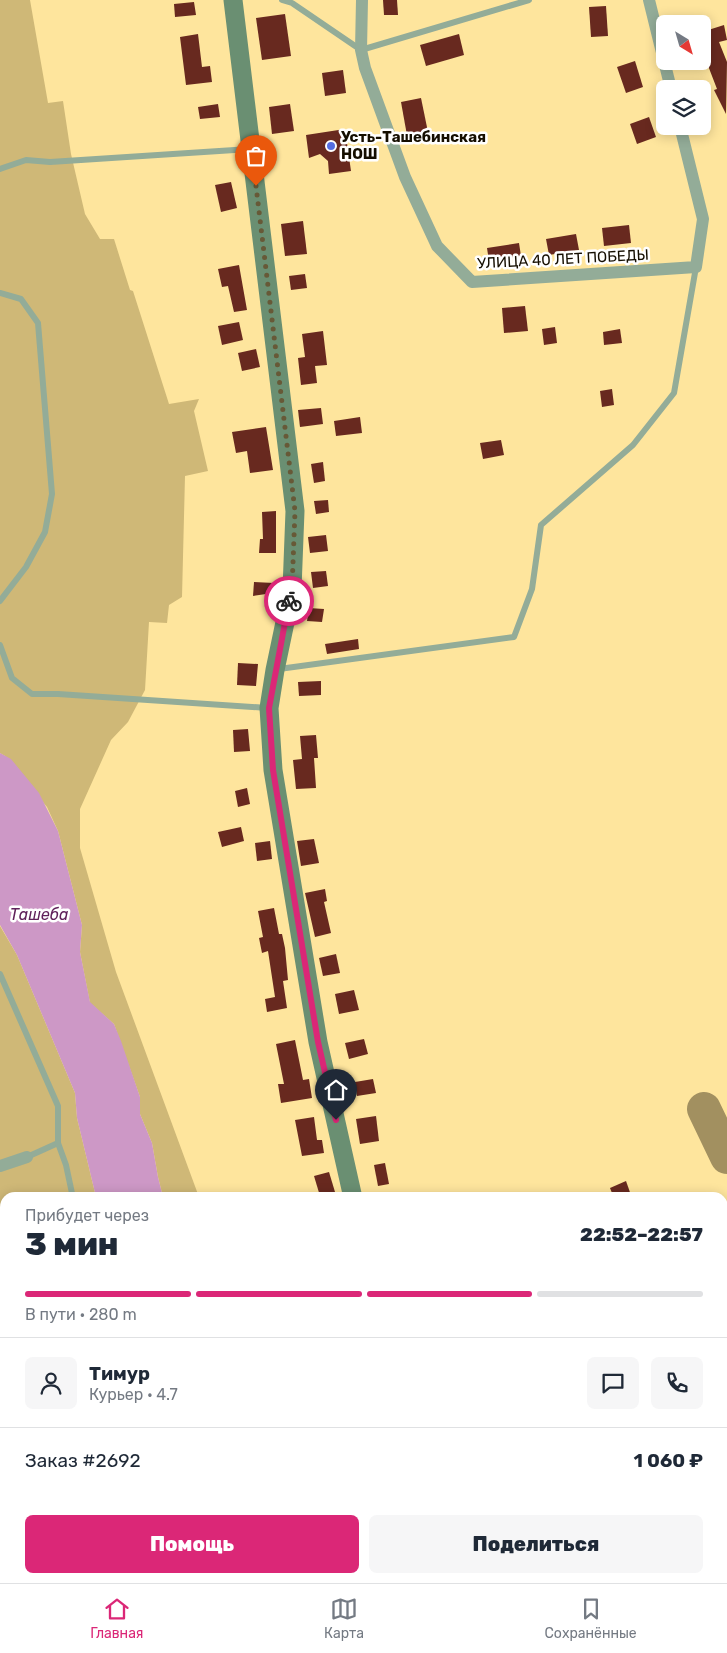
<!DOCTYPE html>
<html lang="ru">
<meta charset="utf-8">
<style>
:root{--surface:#fff;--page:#f6f6f7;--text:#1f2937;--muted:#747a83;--line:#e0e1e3;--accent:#db2777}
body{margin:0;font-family:Rubik,sans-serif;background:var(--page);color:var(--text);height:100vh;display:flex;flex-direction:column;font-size:19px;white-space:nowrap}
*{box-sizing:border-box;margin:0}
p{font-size:16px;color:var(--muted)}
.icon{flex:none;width:28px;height:28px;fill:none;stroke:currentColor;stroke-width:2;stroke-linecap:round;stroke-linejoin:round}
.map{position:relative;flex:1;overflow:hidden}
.sheet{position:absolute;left:0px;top:1192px;width:728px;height:391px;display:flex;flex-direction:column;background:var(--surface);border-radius:15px 15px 0 0;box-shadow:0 2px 12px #0003}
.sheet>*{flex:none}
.needle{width:32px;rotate:143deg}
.fabs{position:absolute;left:656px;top:15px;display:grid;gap:10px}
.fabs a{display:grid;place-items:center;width:55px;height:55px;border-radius:8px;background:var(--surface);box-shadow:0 2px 12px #0003;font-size:25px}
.pin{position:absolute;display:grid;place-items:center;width:42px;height:42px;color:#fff;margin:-51px -21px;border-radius:50% 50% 50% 0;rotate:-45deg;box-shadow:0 0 5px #0007}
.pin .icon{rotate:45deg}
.courier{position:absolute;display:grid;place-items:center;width:50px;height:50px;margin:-25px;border:4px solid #db2777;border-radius:50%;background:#fff;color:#222;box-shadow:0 1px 6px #0007}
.head em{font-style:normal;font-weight:800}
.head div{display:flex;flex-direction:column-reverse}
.head{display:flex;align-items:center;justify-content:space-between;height:85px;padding:0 25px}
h1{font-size:32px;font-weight:800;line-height:38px}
.bar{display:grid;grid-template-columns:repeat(4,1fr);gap:8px 5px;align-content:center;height:60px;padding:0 25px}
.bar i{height:6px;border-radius:4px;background:var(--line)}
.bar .active{background:var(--accent)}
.bar p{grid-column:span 4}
.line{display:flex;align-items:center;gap:12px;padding:0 25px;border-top:1px solid var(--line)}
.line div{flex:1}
.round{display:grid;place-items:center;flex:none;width:52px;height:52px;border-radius:8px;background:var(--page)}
.primary-button{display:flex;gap:10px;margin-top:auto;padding:10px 25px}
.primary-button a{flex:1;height:58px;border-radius:8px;background:var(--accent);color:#fff;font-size:20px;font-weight:800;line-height:58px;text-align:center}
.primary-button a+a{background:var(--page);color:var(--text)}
.tabs{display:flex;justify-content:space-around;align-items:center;height:70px;border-top:1px solid var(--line);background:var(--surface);font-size:14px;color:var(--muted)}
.tabs a{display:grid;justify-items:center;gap:2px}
.tabs .active{color:var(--accent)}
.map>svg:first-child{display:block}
.green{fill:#cfb877}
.water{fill:#cd98c6}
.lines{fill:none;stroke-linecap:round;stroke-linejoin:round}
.taxiway{stroke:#a29060;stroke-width:34}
.building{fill:#68291f}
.lane{stroke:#93ac98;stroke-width:6}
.street{stroke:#93ac98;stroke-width:12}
.secondary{stroke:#6a8f72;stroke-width:19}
.done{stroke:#675937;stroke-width:5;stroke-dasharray:0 9}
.route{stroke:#db2777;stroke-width:6}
.poi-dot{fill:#546de2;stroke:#fff;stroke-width:2}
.labels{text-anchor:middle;stroke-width:5;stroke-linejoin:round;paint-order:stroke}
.poi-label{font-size:15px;font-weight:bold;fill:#150e00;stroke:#fff;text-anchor:start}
.street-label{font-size:15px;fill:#150e00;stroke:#fff}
.water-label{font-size:16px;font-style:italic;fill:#5f215a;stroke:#fff}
</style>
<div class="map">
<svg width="727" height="1583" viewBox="0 0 727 1583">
<rect width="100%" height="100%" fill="#fee59d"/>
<g class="green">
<path d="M0,0H30L48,103L63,101L71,154L85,214L100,239H114L130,290L133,291L169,404L199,399L194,411L208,471L185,476L182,597L169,605L167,623L149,622L145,690L128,722L111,740L80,809V848L116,972L199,1197H163L158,1177L152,1143L140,1114V1097L114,1024L90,1003L80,952L82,925L58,831L47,807L5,756L0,753Z"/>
<path d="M0,926L17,955L75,1093L77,1118L96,1197L5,1198V1579H165V1583H0Z"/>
</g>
<g class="water">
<path d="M0,753L11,759L39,793L58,831L82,925L80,952L90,1002L114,1024L121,1041L140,1097V1114L152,1143L158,1177L163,1197H96L77,1118L75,1093L17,955L0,925Z"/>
<path d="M165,1579H245L246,1583H165Z"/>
</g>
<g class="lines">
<path class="taxiway" d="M704,1109L727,1157"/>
</g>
<g class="building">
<path d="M383,0H397L398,15H384Z"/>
<path d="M194,2L196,15L175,17L174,4Z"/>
<path d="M606,6L608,36L591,37L589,7Z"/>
<path d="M285,14L291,56L262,60L256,18Z"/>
<path d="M724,25L727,40L719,42L727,62L726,114L714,90L717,89L702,50V32Z"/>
<path d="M198,34L202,67L210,66L212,82L186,85L180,37Z"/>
<path d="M459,34L464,55L426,66L420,45Z"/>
<path d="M635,61L643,87L626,93L617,67Z"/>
<path d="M343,70L346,93L325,96L322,73Z"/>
<path d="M421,98L429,137L408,141L401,102Z"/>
<path d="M218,104L220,117L200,119L198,107Z"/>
<path d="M290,104L294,131L272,134L269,107Z"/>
<path d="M649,117L656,137L637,144L630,124Z"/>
<path d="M345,129L351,171L329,174L328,161L320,154L309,158L306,135Z"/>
<path d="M231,182L237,208L221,212L215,185Z"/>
<path d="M303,221L307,254L285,256L281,224Z"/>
<path d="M629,225L631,243L604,246L602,228Z"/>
<path d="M576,234L579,250L549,255L546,239Z"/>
<path d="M519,243L521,256L489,261L487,248Z"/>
<path d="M239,265L247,310L234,312L228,286L222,287L218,269Z"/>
<path d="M305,274L307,288L291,290L289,276Z"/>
<path d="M525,306L528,331L504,333L502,308Z"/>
<path d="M239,322L243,340L222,345L218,326Z"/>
<path d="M555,327L557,343L544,345L542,329Z"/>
<path d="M620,329L622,343L604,345L603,332Z"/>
<path d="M323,331L327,365L315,366L317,383L301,385L298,358L305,357L302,334Z"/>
<path d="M256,349L260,367L242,371L238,353Z"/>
<path d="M612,389L614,405L602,407L600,391Z"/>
<path d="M321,408L323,424L300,427L298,410Z"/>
<path d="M360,417L362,433L336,436L334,421Z"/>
<path d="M266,427L273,470L250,473L247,451L236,453L232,432Z"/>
<path d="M501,440L504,455L483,459L480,443Z"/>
<path d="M323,462L325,481L314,483L311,464Z"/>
<path d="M328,500L329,512L316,514L314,501Z"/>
<path d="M276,511V553H259L260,539H263L262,512Z"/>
<path d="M326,535L328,551L310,553L308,537Z"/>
<path d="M326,571L328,586L313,588L311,572Z"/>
<path d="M254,582L274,583L273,593L253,596Z"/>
<path d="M309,608L324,609L322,622L307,621Z"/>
<path d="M358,639L359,649L327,654L325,644Z"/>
<path d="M238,663L258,664L256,686L237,685Z"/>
<path d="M321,681V695L299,696L298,682Z"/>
<path d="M248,729L250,751L234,752L233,730Z"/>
<path d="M316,735L318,758H314L316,788L296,789L293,760L302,759L300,736Z"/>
<path d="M247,788L250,804L238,807L235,791Z"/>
<path d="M241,827L244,841L222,847L218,832Z"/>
<path d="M314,839L319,863L301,866L297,841Z"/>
<path d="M270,841L272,859L257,861L255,843Z"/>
<path d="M325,889L327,901L324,902L331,933L315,937L305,893Z"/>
<path d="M274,908L279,934H282L285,948L288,980L283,981L287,1008L267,1012L265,999L275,997L268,951L262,953L259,938L263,937L258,911Z"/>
<path d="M336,954L340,973L323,976L319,958Z"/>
<path d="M354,990L359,1010L339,1014L335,994Z"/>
<path d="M364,1039L368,1054L349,1059L345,1043Z"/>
<path d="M295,1040L303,1080L309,1079L312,1098L281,1103L278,1084H284L276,1044Z"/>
<path d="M373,1079L376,1093L357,1096L355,1082Z"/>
<path d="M376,1116L379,1141L360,1144L356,1119Z"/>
<path d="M314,1117L317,1140H322L324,1153L302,1156L295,1120Z"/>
<path d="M385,1163L389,1184L378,1186L374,1165Z"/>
<path d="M329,1172L335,1192L320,1196L314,1176Z"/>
<path d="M626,1181L632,1198H614L610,1188Z"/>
</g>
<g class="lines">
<g class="lane">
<path d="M282,0L292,3L361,50L529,0"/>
<path d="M0,169L26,160L50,162L250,149"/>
<path d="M0,293L21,299L38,323L52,494L45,532L26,567L0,601"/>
<path d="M0,645L12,678L32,694H58L268,708"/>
<path d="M279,669L514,637L532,589L541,525L633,445L674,393L696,267"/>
<path d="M0,974L58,1106V1143L27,1157"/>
<path d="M58,1143L66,1165L73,1198"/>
<path d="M146,1579L147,1583"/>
</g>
<g class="street">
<path d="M362,0L361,50L365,68L405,177L437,246L472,282L696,267L703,219L680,126"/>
<path d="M649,0L671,89"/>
<path d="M0,1166L27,1157"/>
<path d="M0,1372L5,1371"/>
<path d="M281,1579V1583"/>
<path d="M0,1580L5,1578"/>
</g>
<g class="secondary">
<path d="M233,0L295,511L292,589L275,670L269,708L273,770L318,1042L353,1198"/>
<path d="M433,1579V1583"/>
</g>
</g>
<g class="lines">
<path class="done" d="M256,186L295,511L292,589L289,601"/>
<path class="route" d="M289,601L269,708L273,770L318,1042L336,1120"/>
</g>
<circle class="poi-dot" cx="331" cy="146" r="5"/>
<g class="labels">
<g class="poi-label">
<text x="341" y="142">Усть-Ташебинская<tspan x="341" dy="17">НОШ</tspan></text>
</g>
<g class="street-label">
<text transform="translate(563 259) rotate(-3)" y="5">УЛИЦА 40 ЛЕТ ПОБЕДЫ</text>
</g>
<g class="water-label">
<text x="39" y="920">Ташеба</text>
</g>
</g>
</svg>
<div class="fabs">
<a><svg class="needle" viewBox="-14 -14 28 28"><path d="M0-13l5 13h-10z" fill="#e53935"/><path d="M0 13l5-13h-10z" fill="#747a83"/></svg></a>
<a><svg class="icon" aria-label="layers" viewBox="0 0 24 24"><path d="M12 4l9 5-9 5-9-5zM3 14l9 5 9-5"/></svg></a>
</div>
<div class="pin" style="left:256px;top:186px;background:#ea580c"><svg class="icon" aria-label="bag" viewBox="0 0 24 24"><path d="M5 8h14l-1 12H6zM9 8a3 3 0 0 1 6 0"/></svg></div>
<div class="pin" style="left:336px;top:1120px;background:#1f2937"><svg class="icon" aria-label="home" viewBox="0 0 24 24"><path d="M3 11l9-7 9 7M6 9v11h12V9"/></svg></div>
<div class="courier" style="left:289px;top:601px"><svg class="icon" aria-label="bike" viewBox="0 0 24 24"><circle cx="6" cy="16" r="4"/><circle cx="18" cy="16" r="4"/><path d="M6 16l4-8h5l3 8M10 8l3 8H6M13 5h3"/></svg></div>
<section class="sheet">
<div class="head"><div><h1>3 мин</h1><p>Прибудет через</p></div><em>22:52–22:57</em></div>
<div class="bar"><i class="active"></i><i class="active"></i><i class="active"></i><i></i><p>В пути · 280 m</p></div>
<div class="line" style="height:90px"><a class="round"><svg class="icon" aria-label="person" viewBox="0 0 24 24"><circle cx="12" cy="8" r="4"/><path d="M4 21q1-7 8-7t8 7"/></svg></a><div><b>Тимур</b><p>Курьер · 4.7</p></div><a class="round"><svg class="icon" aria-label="chat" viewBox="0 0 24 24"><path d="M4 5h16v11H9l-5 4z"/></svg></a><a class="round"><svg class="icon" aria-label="phone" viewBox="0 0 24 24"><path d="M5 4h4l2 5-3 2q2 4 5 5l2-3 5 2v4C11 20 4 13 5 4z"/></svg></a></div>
<div class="line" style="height:65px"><div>Заказ #2692</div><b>1 060 ₽</b></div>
<div class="primary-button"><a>Помощь</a><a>Поделиться</a></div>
</section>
</div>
<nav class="tabs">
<a class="active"><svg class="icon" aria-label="home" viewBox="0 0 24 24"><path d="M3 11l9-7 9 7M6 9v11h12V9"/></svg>Главная</a>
<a><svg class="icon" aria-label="map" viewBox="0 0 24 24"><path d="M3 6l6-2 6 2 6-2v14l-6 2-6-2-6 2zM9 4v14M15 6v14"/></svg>Карта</a>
<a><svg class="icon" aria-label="saved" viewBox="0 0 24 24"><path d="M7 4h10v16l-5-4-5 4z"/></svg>Сохранённые</a>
</nav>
